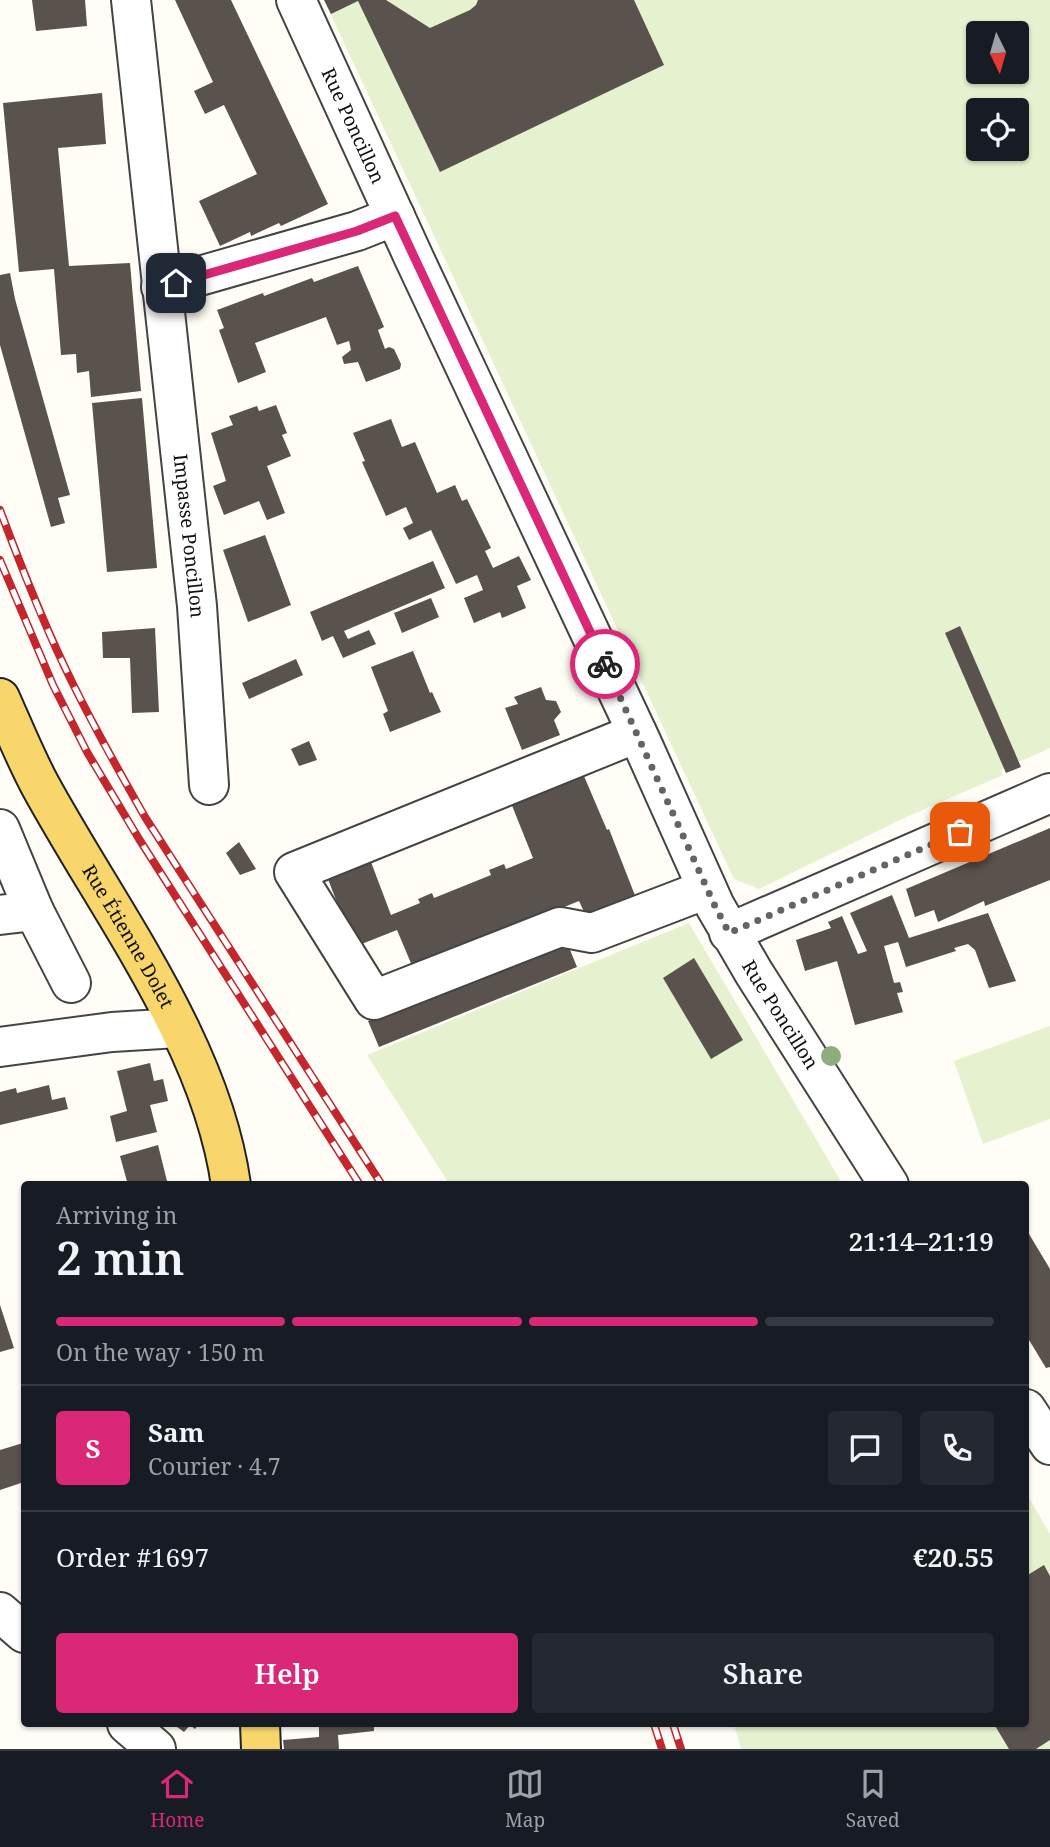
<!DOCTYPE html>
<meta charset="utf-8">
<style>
:root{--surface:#171b24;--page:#242831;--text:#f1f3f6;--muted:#9ea1a6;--line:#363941;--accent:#db2777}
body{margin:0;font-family:"Noto Serif",serif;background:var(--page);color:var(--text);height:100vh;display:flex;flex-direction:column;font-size:26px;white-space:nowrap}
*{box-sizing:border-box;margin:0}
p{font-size:23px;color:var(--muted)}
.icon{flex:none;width:38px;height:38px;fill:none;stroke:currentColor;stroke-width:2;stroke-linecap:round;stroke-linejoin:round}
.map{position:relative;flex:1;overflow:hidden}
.details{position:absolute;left:21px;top:1181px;width:1008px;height:546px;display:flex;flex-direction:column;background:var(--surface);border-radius:7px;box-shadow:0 2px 5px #0004}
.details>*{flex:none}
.needle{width:46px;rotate:175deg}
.fabs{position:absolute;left:966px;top:21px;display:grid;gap:14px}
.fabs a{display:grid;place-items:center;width:63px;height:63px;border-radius:7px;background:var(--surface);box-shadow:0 2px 5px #0004;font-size:35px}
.pin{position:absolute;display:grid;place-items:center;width:60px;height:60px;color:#fff;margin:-30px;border-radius:14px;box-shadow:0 4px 10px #0006}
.courier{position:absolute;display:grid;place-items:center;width:70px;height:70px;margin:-35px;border:5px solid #db2777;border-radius:50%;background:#fff;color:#222;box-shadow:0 2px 9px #0007}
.summary em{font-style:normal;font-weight:600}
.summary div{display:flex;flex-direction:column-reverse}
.summary{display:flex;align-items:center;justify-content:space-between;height:119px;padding:0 35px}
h1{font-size:46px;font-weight:600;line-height:52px}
.bar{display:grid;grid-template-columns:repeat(4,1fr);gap:10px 7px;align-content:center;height:84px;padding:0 35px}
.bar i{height:9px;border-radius:5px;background:var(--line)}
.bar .active{background:var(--accent)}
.bar p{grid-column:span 4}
.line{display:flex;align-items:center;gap:18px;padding:0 35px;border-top:2px solid var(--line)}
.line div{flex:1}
.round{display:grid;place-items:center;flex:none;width:74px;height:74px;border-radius:7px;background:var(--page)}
.action{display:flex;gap:14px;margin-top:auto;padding:14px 35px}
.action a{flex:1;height:80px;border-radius:7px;background:var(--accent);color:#fff;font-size:28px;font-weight:600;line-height:80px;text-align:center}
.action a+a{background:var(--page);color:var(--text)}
.menu{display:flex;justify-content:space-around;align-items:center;height:98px;border-top:2px solid var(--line);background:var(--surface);font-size:19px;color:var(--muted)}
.menu a{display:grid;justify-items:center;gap:4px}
.menu .active{color:var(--accent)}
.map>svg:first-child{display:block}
.pitch{fill:#e6f2cf;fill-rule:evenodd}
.building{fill:#5a524d}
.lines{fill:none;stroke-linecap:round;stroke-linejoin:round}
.minor-casing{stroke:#444;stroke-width:42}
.major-casing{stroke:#222;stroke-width:42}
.minor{stroke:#fff;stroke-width:38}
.major{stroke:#f9d66b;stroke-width:38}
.rail-casing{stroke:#c4262e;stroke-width:8}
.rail{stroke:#fff;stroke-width:5;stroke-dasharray:16;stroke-linecap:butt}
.tree{fill:#8dad7f}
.done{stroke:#646461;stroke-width:7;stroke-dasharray:0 12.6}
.route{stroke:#db2777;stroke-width:9}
.labels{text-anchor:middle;stroke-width:7;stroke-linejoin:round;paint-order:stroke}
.street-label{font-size:19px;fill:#111;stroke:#fff}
</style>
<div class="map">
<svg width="1050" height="1749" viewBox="0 0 1050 1749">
<rect width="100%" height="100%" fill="#fffdf5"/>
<g class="pitch">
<path d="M324,0H1050V748L1001,770L1003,775L904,818L759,889L734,879ZM978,33H1017V72H978ZM978,110H1017V149H978Z"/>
<path d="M689,923L843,1185H450L367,1055Z"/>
<path d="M1050,1026V1119L983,1144L954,1061Z"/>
<path d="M1026,1493L1050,1534V1749H741L734,1724H1026Z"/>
</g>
<g class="building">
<path d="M32,0H85L87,26L36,31Z"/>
<path d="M175,0H231L328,204L281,226L279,223L251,236L250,232L220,246L199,201L257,174L224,105L205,114L194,91L213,82Z"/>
<path d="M324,0H386L430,28L470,10L476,5L478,0H634L664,65L440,172L358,1L331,14Z"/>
<path d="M102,93L106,144L58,148L69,266L130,263L141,391L91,397L89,371L77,373L76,354L61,355L54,269L19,272L3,103Z"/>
<path d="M358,266L384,327L378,330L385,349L389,347L394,349L401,364L400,369L366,382L358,362L344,364L342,357L351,350L349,341L337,345L326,317L255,343L266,372L238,383L219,330L224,328L217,310L263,293L264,296L312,278L314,282Z"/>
<path d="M10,273L15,299L70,495L58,498L65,523L51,527L0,345V275Z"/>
<path d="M142,398L157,568L107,572L92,403Z"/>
<path d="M276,405L287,433L282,435L291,456L267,466L285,513L267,520L259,501L224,515L213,486L226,481L211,433L233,425L229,416L257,406L259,411Z"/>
<path d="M391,419L402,447L415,442L437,493L455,485L462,501L467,499L491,548L485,551L493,568L519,556L531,580L517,586L526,608L502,618L500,612L474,623L464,598L483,590L477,575L456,584L431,530L409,540L403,528L413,523L406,507L386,516L362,462L365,461L353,433Z"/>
<path d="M265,535L291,605L248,622L223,550Z"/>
<path d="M433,561L445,588L344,631L348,639L369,630L376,644L343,658L333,636L322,641L310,612Z"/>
<path d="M431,598L439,617L402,633L394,613Z"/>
<path d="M960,626L1021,767L1006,773L945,633Z"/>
<path d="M155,628L159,712L132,713L130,658H103L102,632Z"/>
<path d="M413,651L430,693L432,692L441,712L390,732L383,714L388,711L371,667Z"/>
<path d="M296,659L303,675L249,699L242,683Z"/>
<path d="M541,687L546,700L556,701L561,712L554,720L560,735L522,750L505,708L518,704L514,697Z"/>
<path d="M309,741L317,760L299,766L291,749Z"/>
<path d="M581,769L607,830L609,829L636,898L587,918L579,901L413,968L397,930L354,947L328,879L371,862L391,915L420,903L418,899L432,893L434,898L491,875L489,870L504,864L506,869L533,858L509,798Z"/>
<path d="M1050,828V880L985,906L984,901L938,922L934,910L915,917L906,889Z"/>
<path d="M239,842L256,869L240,875L226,853Z"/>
<path d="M892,895L909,938L988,913L1016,981L989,988L975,950L968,944L954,948L956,951L906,967L898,942L884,946L894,983L900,982L903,992L897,993L903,1012L855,1025L837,961L805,971L796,940L831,928L828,922L842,916L858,954L867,951L850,913Z"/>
<path d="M566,940L577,967L379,1047L368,1021Z"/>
<path d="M694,958L743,1040L711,1059L663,978Z"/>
<path d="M150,1063L154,1081L163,1079L168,1101L150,1105L157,1132L116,1142L110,1116L127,1111L117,1071Z"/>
<path d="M49,1085L52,1100L65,1097L68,1109L0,1125V1092L16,1088L17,1093Z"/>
<path d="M158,1145L168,1185H128L120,1156Z"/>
<path d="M1026,1229L1050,1269V1367L1046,1368L1026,1335Z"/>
<path d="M0,1305L14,1348L0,1352Z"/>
<path d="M23,1443L24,1482L0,1490V1450Z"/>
<path d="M1044,1565L1050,1576V1740L1036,1749H1009L994,1724H1026V1576Z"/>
<path d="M173,1724H199L195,1729L190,1725L184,1732Z"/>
<path d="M319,1724H374V1731L338,1735L339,1749H284L283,1740L319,1737Z"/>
</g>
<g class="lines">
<g class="minor-casing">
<g id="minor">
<path id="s1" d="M131,0L197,606L209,785"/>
<path id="s2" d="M296,0L414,258L641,741L715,906L754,973L889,1185"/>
<path d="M161,287L357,231L395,216"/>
<path d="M637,733L294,872L374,1000L560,927L592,933L707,889"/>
<path d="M0,829L34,911"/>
<path d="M0,915L34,911L71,983"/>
<path d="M729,933L1050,793"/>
<path d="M0,1047L112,1032L178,1028"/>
<path d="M1026,1409L1050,1445"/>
<path d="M0,1612L24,1633"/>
<path d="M127,1724L156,1749"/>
</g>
</g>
<g class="major-casing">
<g id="major">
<path id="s3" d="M0,698C13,727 25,757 40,785C108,910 211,1042 231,1185"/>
<path d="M260,1724L261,1749"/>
</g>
</g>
<use href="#minor" class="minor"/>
<use href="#major" class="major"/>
<g class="rail-casing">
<g id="rail">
<path d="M0,510C22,569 45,628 73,684C95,729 120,773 145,817L382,1185"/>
<path d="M0,560L53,685L87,752L139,839L360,1185"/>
<path d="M654,1724L662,1749"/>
<path d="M673,1724L681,1749"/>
</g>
</g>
<use href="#rail" class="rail"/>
</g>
<circle class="tree" cx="831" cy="1056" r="10"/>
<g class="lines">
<path class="done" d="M605,664L715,906L729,933L960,832"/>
<path class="route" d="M176,283L357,231L395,216L605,664"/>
</g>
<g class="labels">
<g class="street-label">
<text dy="7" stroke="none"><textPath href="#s2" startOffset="138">Rue Poncillon</textPath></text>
<text dy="7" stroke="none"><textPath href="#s1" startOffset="539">Impasse Poncillon</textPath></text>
<text dy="7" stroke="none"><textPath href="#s3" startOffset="271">Rue Étienne Dolet</textPath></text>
<text dy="7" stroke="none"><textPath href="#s2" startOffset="1125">Rue Poncillon</textPath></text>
</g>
</g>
</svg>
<div class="fabs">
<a><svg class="needle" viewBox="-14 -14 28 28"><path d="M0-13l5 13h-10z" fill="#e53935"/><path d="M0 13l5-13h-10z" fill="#9ea1a6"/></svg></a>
<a><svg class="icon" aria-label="locate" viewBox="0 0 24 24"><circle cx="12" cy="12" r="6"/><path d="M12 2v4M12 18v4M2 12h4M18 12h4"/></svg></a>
</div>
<div class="pin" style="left:960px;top:832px;background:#ea580c"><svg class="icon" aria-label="bag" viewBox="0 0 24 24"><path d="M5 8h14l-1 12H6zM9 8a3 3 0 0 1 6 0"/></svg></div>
<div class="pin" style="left:176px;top:283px;background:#1f2937"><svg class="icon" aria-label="home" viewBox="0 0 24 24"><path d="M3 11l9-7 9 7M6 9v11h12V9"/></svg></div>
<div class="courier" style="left:605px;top:664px"><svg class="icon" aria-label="bike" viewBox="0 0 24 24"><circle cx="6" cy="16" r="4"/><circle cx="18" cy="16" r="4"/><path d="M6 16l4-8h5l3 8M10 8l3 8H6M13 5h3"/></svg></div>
<section class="details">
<div class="summary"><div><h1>2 min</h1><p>Arriving in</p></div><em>21:14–21:19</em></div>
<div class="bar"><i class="active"></i><i class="active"></i><i class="active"></i><i></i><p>On the way · 150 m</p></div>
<div class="line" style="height:126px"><b class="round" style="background:var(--accent);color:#fff">S</b><div><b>Sam</b><p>Courier · 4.7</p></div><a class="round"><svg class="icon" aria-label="chat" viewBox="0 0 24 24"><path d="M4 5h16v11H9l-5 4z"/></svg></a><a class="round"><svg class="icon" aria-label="phone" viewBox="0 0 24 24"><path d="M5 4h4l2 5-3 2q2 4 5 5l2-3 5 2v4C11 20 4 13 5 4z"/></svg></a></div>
<div class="line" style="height:91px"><div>Order #1697</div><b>€20.55</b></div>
<div class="action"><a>Help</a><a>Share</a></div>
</section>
</div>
<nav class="menu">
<a class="active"><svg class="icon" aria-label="home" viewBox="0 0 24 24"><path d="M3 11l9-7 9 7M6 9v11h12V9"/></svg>Home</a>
<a><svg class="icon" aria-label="map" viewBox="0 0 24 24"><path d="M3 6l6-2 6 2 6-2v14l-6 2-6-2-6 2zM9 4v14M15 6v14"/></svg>Map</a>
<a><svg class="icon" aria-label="saved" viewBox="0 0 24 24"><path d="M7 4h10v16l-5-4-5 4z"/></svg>Saved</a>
</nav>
